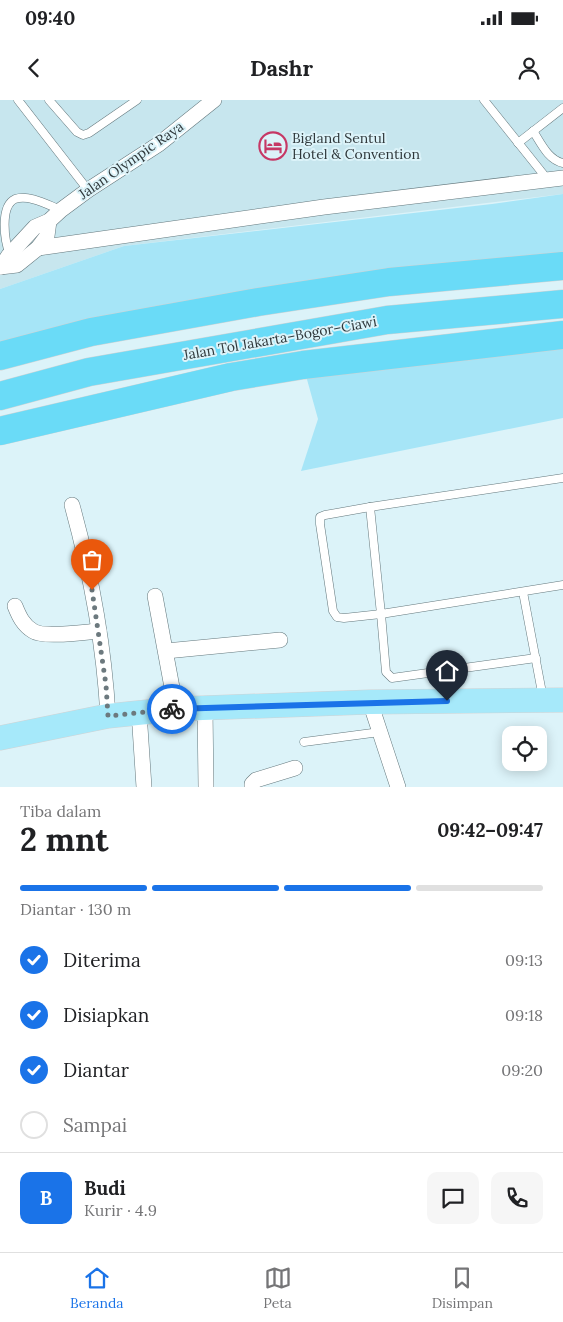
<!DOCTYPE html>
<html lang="id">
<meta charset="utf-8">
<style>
:root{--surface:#fff;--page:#f6f6f6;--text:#202124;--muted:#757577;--line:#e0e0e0;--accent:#1a73e8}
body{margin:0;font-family:Lora,serif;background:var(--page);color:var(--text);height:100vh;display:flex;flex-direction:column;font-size:19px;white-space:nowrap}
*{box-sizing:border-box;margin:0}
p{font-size:16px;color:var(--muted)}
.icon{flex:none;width:28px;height:28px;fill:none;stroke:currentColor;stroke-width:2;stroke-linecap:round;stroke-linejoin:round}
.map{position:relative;height:687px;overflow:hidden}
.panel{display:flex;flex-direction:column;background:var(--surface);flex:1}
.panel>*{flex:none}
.buttons{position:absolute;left:502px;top:626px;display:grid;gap:10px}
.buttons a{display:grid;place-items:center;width:45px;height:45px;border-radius:10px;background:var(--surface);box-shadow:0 2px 12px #0003;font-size:25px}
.pin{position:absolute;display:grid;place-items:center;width:42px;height:42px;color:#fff;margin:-51px -21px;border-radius:50% 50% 50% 0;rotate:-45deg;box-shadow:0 0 5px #0007}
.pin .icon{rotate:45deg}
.courier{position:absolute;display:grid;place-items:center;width:50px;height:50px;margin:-25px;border:4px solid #1a73e8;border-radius:50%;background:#fff;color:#222;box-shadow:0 1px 6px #0007}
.headline em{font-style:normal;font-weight:700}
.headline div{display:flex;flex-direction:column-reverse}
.headline{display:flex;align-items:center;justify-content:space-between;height:85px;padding:0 20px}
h1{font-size:32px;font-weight:700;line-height:38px}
.bar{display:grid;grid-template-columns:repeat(4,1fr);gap:8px 5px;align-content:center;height:60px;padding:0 20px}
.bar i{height:6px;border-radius:4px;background:var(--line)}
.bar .current{background:var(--accent)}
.bar p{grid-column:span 4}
.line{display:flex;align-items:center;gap:12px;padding:0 20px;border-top:1px solid var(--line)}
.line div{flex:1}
.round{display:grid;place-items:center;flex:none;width:52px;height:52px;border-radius:10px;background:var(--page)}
ol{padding:0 20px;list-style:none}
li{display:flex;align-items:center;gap:15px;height:55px}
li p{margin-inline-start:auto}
li .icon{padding:5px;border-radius:50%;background:var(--accent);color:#fff;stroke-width:4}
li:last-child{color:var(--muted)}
li i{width:28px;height:28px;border:2px solid var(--line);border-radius:50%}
.status{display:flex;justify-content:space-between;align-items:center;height:35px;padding:0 25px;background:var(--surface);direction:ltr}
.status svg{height:14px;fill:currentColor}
header{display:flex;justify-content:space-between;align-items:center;height:65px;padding:0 20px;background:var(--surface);font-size:22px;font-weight:700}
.menu{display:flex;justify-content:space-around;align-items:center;height:70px;border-top:1px solid var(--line);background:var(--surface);font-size:14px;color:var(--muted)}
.menu a{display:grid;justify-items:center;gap:2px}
.menu .current{color:var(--accent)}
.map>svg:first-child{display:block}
.built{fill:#c7e6ee}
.green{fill:#a6e5f7}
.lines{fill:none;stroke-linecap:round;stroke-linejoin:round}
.lane-casing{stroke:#64787d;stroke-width:9}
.street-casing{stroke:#64787d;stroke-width:16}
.primary-casing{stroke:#d1d3d4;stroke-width:25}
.highway-casing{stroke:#d1d3d4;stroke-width:29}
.lane{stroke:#fff;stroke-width:8}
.street{stroke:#fff;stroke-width:15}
.primary{stroke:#a6e9fa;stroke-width:24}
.highway{stroke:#6adbf7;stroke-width:28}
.done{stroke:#6c797e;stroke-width:5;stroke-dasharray:0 9}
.route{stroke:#1a73e8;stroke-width:6}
.labels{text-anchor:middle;stroke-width:4;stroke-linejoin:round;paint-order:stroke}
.poi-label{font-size:14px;fill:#2f383b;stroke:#dcf3f9;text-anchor:start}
.street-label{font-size:14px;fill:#2f383b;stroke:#dcf3f9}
</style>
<div class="status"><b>09:40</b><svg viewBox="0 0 49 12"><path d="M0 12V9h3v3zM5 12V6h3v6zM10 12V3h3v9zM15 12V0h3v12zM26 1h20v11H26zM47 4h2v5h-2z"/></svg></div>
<header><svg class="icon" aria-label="back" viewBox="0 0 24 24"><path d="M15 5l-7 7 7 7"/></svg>Dashr<svg class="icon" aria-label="person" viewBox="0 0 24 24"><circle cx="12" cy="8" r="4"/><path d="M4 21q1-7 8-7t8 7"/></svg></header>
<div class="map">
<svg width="563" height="687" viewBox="0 0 563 687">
<rect width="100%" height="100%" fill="#dcf3f9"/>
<path class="built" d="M0,0H563V94L124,146L0,189Z"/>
<g class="green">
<path d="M563,94V166L0,256V189L124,146L492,104Z"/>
<path d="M563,235V318L301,371L318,319L303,265Z"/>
</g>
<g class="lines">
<g class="lane-casing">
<g id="lane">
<path d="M18,0L88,90"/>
<path d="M49,0L77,32L83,35L89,33L137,0"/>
<path d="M484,0L548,80"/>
<path d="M533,31C541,43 548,60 563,63"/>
<path d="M518,43L563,8"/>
<path d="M10,155C4,140 0,106 15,99C29,94 48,105 61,110"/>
<path d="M563,378L370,407L381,514L563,485"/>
<path d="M370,407L325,415L320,417V424L333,511L337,517L344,518L381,514L386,572L392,578L536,558"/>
<path d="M523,492L543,598"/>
<path d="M304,642L380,632"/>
</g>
</g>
<g class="street-casing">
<g id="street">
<path d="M38,148L324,107L563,78"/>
<path d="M0,167L17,165L38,148L47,136L49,121"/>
<path d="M1,167L9,155L35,127L49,121L61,110L88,90L159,44L214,0"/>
<path d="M72,405C91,474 104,544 108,616"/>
<path d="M155,496L176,609"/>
<path d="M15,506C19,516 23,525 33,531C43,538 85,532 99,531"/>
<path d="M166,551L280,540"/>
<path d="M370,602L398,687"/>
<path d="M205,608L206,687"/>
<path d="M139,612L144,687"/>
<path d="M252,687V684L256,680L295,668"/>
</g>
</g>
<g class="primary-casing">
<path id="primary" d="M0,638L108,616L176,609L370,602L563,600"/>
</g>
<g class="highway-casing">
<g id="highway">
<path d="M0,256L91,232L258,202L389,182L563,166"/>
<path d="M0,296L89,272L387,220L563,204"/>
<path d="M0,331L231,277L303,265L563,235"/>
</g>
</g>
<use href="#lane" class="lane"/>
<use href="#street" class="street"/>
<use href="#primary" class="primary"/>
<use href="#highway" class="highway"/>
</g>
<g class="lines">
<path class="done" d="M92,490L106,585L108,616L172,609"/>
<path class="route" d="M172,609L447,601"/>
</g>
<defs>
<g id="hotel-ring" transform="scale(1.4375)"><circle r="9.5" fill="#dcf3f9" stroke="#c63865" stroke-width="1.5"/><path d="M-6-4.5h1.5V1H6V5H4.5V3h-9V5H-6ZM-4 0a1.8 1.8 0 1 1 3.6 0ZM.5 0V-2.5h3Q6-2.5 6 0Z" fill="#c63865"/></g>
</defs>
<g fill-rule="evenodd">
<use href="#hotel-ring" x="273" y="46"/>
</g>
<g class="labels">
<g class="poi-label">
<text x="292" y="43">Bigland Sentul<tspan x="292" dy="16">Hotel &amp; Convention</tspan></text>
</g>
<g class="street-label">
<text transform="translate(131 60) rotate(-35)" y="5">Jalan Olympic Raya</text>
<text transform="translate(280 238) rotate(-10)" y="5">Jalan Tol Jakarta–Bogor–Ciawi</text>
</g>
</g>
</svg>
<div class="buttons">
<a><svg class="icon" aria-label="locate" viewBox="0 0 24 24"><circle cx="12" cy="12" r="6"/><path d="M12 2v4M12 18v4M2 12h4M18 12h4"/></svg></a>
</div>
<div class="pin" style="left:92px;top:490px;background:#ea580c"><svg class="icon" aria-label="bag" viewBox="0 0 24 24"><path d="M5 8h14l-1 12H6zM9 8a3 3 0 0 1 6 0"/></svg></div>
<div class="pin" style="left:447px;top:601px;background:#1f2937"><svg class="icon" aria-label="home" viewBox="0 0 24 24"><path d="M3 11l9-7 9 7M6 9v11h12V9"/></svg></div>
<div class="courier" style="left:172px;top:609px"><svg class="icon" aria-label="bike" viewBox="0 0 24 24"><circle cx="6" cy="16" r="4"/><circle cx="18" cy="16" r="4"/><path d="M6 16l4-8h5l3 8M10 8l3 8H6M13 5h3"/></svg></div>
</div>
<section class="panel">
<div class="headline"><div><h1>2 mnt</h1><p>Tiba dalam</p></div><em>09:42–09:47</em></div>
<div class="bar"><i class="current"></i><i class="current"></i><i class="current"></i><i></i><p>Diantar · 130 m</p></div>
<ol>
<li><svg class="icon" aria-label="check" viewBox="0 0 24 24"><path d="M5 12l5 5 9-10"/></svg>Diterima<p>09:13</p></li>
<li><svg class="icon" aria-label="check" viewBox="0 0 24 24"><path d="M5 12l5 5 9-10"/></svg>Disiapkan<p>09:18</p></li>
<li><svg class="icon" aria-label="check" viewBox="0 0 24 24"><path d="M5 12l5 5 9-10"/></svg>Diantar<p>09:20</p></li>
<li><i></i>Sampai</li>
</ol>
<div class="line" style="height:90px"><b class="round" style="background:var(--accent);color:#fff">B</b><div><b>Budi</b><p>Kurir · 4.9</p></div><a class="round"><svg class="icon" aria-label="chat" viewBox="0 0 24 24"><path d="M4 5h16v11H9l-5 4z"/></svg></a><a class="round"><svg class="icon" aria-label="phone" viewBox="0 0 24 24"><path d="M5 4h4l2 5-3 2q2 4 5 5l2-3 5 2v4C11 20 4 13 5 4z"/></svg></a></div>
</section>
<nav class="menu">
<a class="current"><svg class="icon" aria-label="home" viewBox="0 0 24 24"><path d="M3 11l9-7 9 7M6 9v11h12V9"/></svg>Beranda</a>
<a><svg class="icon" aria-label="map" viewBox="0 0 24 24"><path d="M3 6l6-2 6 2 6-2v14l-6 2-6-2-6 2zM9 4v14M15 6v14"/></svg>Peta</a>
<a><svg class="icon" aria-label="saved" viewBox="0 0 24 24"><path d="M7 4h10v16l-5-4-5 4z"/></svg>Disimpan</a>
</nav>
